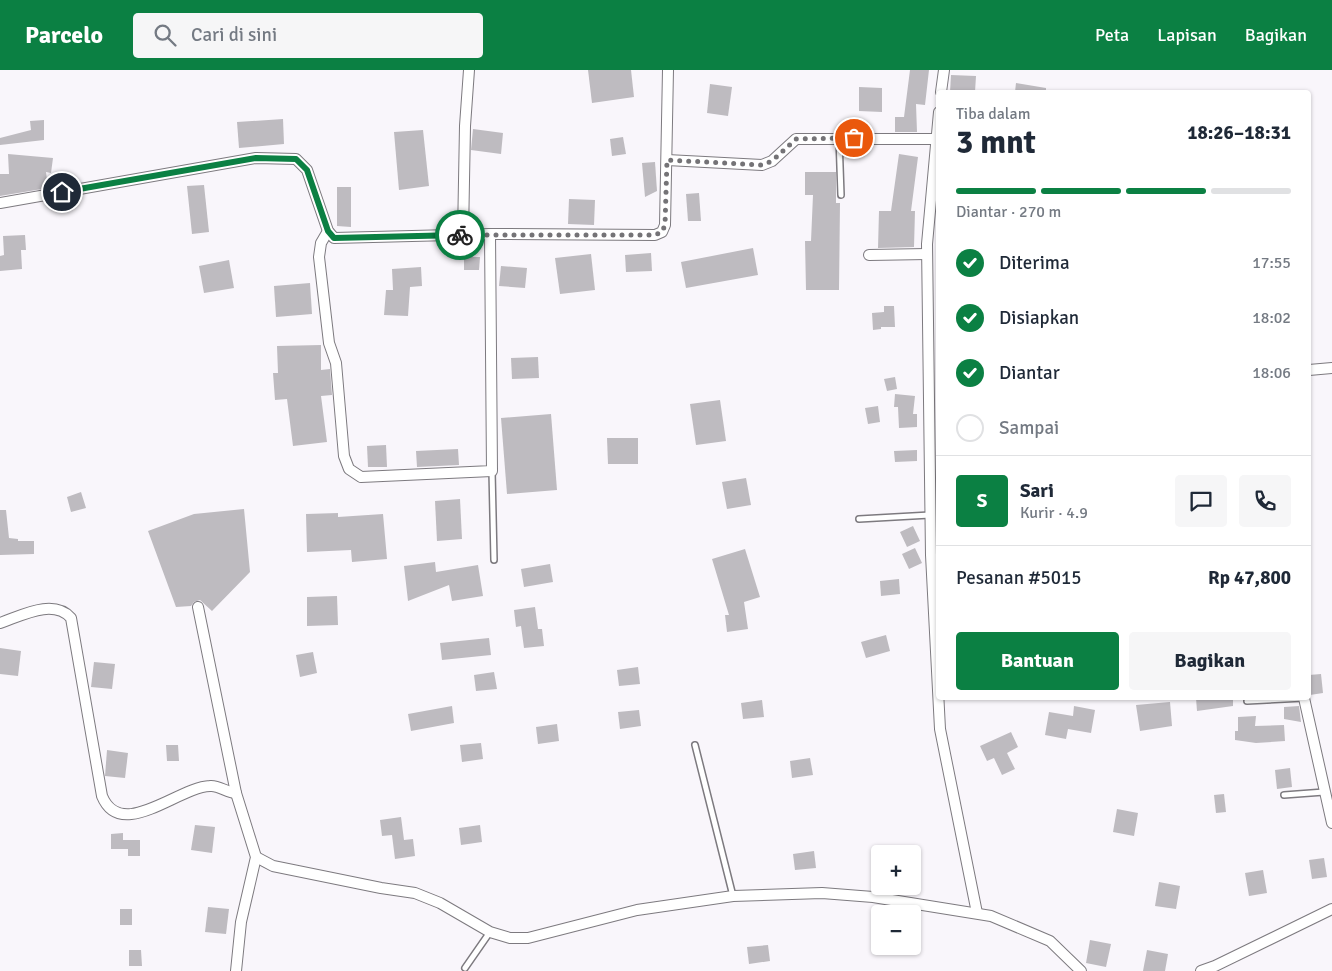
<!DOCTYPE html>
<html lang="id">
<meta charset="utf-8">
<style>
:root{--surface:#fff;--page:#f6f6f7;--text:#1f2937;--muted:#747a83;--line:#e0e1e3;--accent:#0b8043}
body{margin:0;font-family:Signika,sans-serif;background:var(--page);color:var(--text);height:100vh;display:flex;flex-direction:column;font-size:19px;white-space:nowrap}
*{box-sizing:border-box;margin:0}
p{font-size:16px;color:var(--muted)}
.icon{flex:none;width:28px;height:28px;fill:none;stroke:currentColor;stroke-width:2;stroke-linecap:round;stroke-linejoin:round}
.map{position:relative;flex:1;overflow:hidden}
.panel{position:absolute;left:936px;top:20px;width:375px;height:610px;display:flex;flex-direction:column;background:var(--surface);border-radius:5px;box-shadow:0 1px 4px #0004}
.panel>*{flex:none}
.fabs{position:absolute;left:871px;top:775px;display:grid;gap:10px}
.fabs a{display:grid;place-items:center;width:50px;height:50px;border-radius:5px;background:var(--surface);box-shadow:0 1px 4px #0004;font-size:25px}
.pin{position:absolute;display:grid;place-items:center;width:42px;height:42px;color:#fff;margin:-21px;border:2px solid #fff;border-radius:50%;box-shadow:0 1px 5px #0007}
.courier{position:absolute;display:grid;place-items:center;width:50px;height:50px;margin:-25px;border:4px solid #0b8043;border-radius:50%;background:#fff;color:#222;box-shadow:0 1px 6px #0007}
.overview em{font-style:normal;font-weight:800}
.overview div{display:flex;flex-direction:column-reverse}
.overview{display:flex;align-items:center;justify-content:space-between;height:85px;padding:0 20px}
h1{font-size:32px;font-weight:800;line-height:38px}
.bar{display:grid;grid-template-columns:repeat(4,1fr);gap:8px 5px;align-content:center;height:60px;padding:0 20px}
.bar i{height:6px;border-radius:4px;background:var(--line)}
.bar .active{background:var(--accent)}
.bar p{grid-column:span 4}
.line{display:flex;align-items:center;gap:12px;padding:0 20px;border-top:1px solid var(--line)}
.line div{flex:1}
.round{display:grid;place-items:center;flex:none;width:52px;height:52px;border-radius:5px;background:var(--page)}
ol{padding:0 20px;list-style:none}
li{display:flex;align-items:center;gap:15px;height:55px}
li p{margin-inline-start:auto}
li .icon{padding:5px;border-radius:50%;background:var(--accent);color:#fff;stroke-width:4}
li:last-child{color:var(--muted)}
li i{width:28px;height:28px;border:2px solid var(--line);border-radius:50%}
.cta{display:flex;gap:10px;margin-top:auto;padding:10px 20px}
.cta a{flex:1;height:58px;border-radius:5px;background:var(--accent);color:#fff;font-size:20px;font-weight:800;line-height:58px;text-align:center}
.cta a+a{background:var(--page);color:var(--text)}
header{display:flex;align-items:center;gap:30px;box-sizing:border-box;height:70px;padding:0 25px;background:var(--accent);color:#fff}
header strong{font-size:24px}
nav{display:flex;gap:28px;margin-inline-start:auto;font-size:18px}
.search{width:350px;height:45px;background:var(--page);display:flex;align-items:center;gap:12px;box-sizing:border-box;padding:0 18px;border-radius:5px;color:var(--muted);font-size:19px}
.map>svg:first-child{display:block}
.building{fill:#bebbc0}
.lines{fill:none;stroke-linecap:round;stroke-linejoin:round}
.lane-casing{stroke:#7d7a7f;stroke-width:8}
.street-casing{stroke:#7d7a7f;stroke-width:12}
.lane{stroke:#fff;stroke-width:5}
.street{stroke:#fff;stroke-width:10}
.done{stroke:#747376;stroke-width:5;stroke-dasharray:0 9}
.route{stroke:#0b8043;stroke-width:6}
</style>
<header>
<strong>Parcelo</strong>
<div class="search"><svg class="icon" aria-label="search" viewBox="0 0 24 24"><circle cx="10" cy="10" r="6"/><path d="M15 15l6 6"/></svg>Cari di sini</div>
<nav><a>Peta</a><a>Lapisan</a><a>Bagikan</a></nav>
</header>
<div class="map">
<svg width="1332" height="901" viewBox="0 0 1332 901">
<rect width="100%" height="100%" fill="#f9f6fb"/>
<g class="building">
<path d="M588,0H631L634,27L592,33Z"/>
<path d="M910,0H929L925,35L916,34L917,62H895V47H904Z"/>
<path d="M951,5L976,6L975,22H950Z"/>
<path d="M1016,13L1046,18V22H1015Z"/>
<path d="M710,14L732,17L728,46L707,43Z"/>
<path d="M859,17L882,18V42L859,41Z"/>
<path d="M283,49L284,74L239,78L237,52Z"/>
<path d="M44,50V70L0,75V68L31,60L30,51Z"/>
<path d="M473,59L503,63L501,84L471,80Z"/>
<path d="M423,60L429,116L399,120L394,62Z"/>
<path d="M623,67L626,84L612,86L610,69Z"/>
<path d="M8,84L53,88L51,103L46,102L48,118L0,126V104H9Z"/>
<path d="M899,84L918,87L911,141H915L914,177L878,178L879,141H891Z"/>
<path d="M655,92L657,121L645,127L642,93Z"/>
<path d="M805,102H836V133H840L839,220H806L805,171H811L813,125H805Z"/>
<path d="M204,115L209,162L192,164L187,116Z"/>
<path d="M337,117H351V157L337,156Z"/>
<path d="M699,123L701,151H688L686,124Z"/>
<path d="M569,129L595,130L594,155L568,154Z"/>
<path d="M25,165L26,180H21L22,199L0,201V186L4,185L3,166Z"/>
<path d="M753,178L758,205L686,218L681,192Z"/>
<path d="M651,183L652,201L626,202L625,185Z"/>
<path d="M591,184L595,220L560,224L555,188Z"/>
<path d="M464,187H480L479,200H464Z"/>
<path d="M229,190L234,218L204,223L199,196Z"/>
<path d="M501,196L527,198L525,218L499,216Z"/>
<path d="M421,197L422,216L410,217L408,246L384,245L386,220H393L392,199Z"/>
<path d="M310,213L312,244L276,247L274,216Z"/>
<path d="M884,236H894L895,257H881V259L873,260L872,243L884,242Z"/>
<path d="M321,275V300L330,299L332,325L321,326L327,372L293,376L287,329L275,330L273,303H278L277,276Z"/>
<path d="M538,287L539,308L512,309L511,288Z"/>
<path d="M895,307L897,319L887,321L884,309Z"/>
<path d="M895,324L915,326L913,344H917V357L899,358L898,337H894Z"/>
<path d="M720,330L726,371L696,375L690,334Z"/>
<path d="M878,336L880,352L868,354L865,338Z"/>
<path d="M551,344L557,420L507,424L501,348Z"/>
<path d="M607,368H638V394H608Z"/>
<path d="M386,375L387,397H368L367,376Z"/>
<path d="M458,379L459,395L417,397L416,381Z"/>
<path d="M917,380V391L895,392L894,381Z"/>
<path d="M746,408L751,435L727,439L722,412Z"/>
<path d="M81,422L86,438L71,442L67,427Z"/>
<path d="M460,429L462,469L437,471L435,431Z"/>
<path d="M244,439L250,502L212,541L200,530L194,532L191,536L176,537L148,461L194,444Z"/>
<path d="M0,440H6L9,468L18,469V471H34V484L0,485Z"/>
<path d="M338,443V447L383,444L387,489L352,492L351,480L307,482L306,444Z"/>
<path d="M913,456L920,471L907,477L900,462Z"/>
<path d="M915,478L922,493L909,499L902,484Z"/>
<path d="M745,479L760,527L744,532L748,559L727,562L725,545H729L712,489Z"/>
<path d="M435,492L436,502L478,495L483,526L452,531L449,515L408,531L404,496Z"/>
<path d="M550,494L553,512L524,517L521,499Z"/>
<path d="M899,509L900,524L881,526L880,511Z"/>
<path d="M337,526L338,555L307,556V527Z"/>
<path d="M535,537L538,559H542L544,576L524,578L521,556L516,557L514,540Z"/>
<path d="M886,565L890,581L866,588L861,572Z"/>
<path d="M489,568L491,585L442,590L440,573Z"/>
<path d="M0,578L21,581L18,606L0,604Z"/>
<path d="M313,582L317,603L300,607L296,585Z"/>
<path d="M94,592L115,594L112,619L91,617Z"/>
<path d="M638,597L640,614L619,616L617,600Z"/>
<path d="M494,602L497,619L476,621L474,605Z"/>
<path d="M1321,604L1323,623L1310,625L1309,605Z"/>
<path d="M1196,628H1233V636L1197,641Z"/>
<path d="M762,630L764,647L743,649L741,633Z"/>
<path d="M1170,632L1172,656L1140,661L1136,635Z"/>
<path d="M452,636L454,653L411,661L408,644Z"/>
<path d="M1074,636L1095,640L1091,663L1068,659L1066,669L1045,665L1049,642L1073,646Z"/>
<path d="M1299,636L1301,652L1284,649V637Z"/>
<path d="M639,640L641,656L620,659L618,642Z"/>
<path d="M1256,646L1255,656L1284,655L1285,671L1256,673L1235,670V661H1238V647Z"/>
<path d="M557,654L559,671L538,674L536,657Z"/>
<path d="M1011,662L1018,677L1007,683L1015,699L1002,705L994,688L987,691L980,676Z"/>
<path d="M481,673L483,689L462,692L460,675Z"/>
<path d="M166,675H178L179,691H167Z"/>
<path d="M107,680L128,683L125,708L105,706Z"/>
<path d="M810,688L813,705L792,708L790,691Z"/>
<path d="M1290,698L1292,717L1277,719L1275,700Z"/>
<path d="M1224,724L1226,742L1216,743L1214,725Z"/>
<path d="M1117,739L1138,743L1134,766L1113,762Z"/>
<path d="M401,747L404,770L413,769L415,786L395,789L392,765L382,766L380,750Z"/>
<path d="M195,755L215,757L212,783L191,780Z"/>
<path d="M480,755L482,772L461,775L459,758Z"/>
<path d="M123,763V770H140V786H128V779H111V764Z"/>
<path d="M814,781L816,798L795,800L793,784Z"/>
<path d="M1324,788L1327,807L1312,809L1309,790Z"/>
<path d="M1263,800L1267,823L1249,826L1245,803Z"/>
<path d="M1159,812L1180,816L1176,839L1155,836Z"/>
<path d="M208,837L229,839L226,864L205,862Z"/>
<rect x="120" y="839" width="12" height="16"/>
<path d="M1090,870L1111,874L1106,897L1086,893Z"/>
<path d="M768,875L770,891L749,894L747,877Z"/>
<path d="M129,880H141L142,896H129Z"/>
<path d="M1147,880L1168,884L1165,901H1143Z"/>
</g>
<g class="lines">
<g class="lane-casing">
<g id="lane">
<path d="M839,68L841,125"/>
<path d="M492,401L494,490"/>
<path d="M859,449L930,445"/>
<path d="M1247,631L1304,628"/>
<path d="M695,675L733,826"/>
<path d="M1284,725L1324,722"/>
<path d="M465,898L490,862"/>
</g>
</g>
<g class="street-casing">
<g id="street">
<path d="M941,22L944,0"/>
<path d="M939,42L927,174L931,485L940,659L977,843"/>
<path d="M667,90L762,95L772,91L796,69H935"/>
<path d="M0,133L256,88L296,89L307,100L328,161L334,168L490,164L655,165L662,162L665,155L668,0"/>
<path d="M328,161L321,173L319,187L329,273L336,293L344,386L349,399L361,407L492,401L490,164"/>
<path d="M463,165L465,56L469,0"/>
<path d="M869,185L927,184"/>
<path d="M1309,300L1332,298"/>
<path d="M198,537L236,723L256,787L241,852L236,901"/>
<path d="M0,553C21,546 53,528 71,548L102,726C121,772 178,717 210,716C219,715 227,723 236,723"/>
<path d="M1304,628L1332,753"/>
<path d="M256,787L273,796L381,818L415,823L440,833L490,862L510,868H528L637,840L733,826L822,823L873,827L991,846L1050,871L1081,901"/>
<path d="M1201,901L1215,896L1332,839"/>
</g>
</g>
<use href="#lane" class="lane"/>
<use href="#street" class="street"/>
</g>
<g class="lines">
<path class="done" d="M460,165H655L662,162L665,155L667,90L762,95L772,91L796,69L854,68"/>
<path class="route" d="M62,122L256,88L296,89L307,100L328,161L334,168L460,165"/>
</g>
</svg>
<div class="fabs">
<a>+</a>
<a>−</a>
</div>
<div class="pin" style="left:854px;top:68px;background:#ea580c"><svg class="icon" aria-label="bag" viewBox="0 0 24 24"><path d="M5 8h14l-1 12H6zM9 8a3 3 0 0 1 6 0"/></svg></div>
<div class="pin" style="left:62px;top:122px;background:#1f2937"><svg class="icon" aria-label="home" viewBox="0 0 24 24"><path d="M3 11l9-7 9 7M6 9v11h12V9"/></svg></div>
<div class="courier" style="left:460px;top:165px"><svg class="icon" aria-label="bike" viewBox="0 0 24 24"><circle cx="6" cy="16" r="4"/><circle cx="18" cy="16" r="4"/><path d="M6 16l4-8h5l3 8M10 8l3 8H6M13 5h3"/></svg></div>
<section class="panel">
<div class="overview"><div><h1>3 mnt</h1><p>Tiba dalam</p></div><em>18:26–18:31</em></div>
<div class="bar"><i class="active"></i><i class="active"></i><i class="active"></i><i></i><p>Diantar · 270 m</p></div>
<ol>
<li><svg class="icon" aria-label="check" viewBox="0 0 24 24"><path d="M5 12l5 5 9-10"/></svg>Diterima<p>17:55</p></li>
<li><svg class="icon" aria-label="check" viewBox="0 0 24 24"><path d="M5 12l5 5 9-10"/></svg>Disiapkan<p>18:02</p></li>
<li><svg class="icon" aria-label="check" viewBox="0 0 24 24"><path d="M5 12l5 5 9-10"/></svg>Diantar<p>18:06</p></li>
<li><i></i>Sampai</li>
</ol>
<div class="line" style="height:90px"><b class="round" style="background:var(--accent);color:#fff">S</b><div><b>Sari</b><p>Kurir · 4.9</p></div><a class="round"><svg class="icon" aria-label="chat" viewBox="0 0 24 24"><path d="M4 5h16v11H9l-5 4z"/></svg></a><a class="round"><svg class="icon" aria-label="phone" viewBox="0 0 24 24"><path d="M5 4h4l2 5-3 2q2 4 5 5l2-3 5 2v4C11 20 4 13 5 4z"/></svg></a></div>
<div class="line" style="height:65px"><div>Pesanan #5015</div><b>Rp 47,800</b></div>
<div class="cta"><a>Bantuan</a><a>Bagikan</a></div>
</section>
</div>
